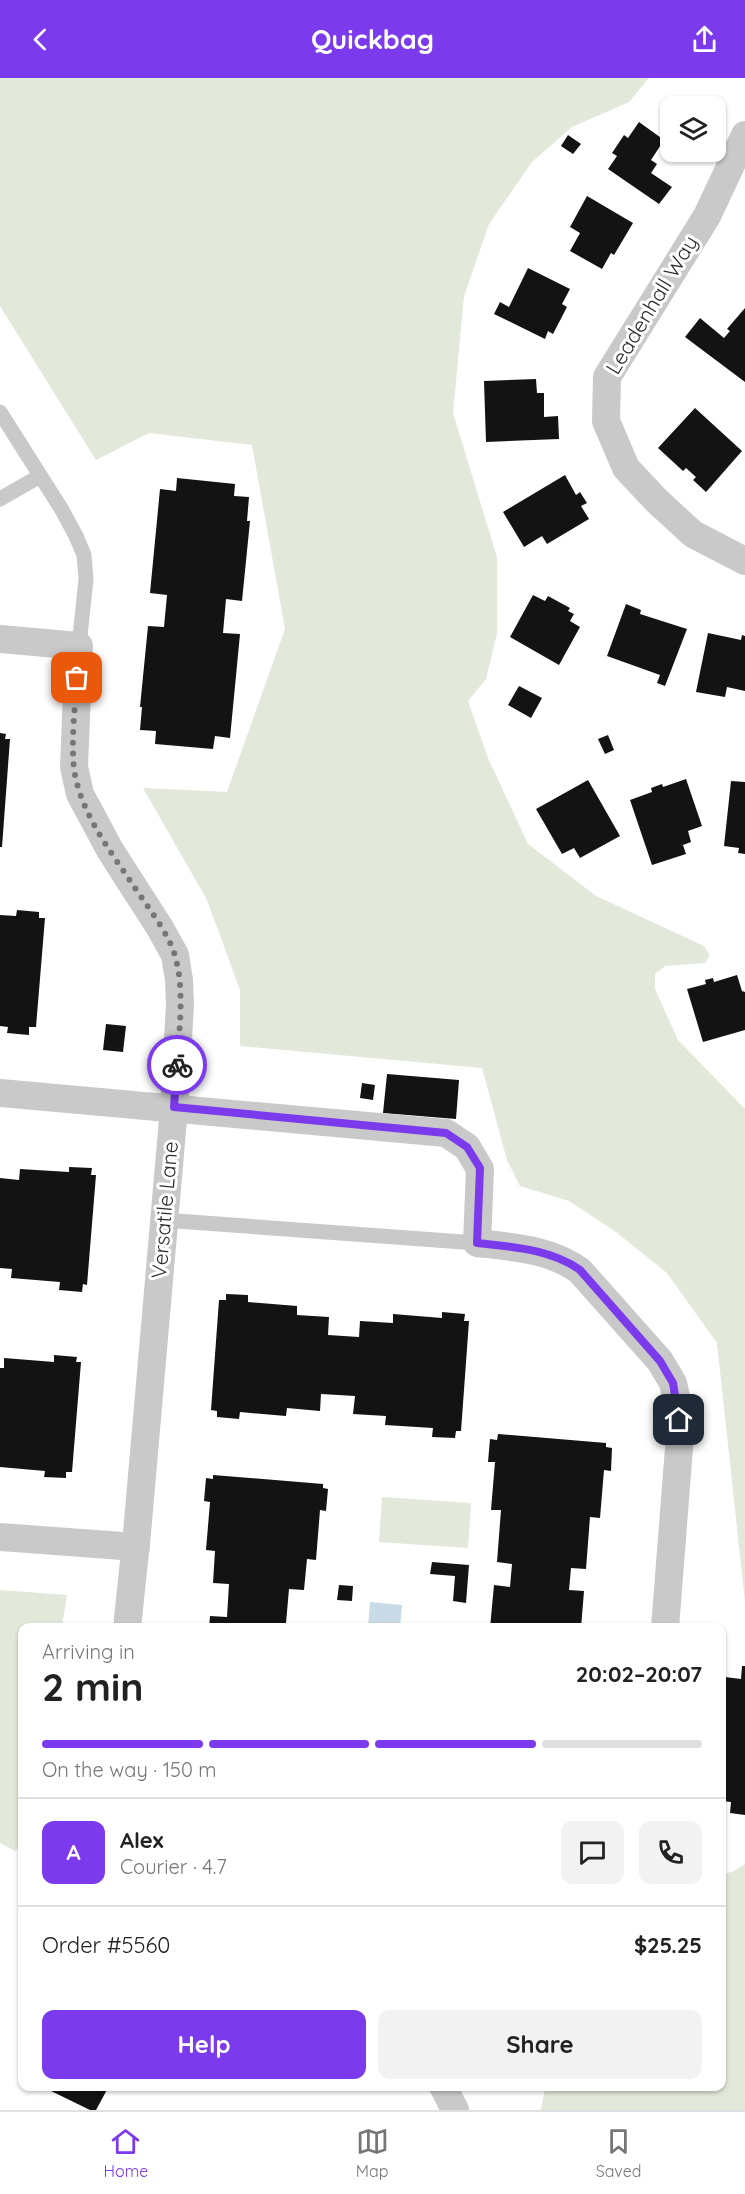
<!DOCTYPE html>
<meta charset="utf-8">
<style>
:root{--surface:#fff;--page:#f2f2f2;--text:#222;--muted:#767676;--line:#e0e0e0;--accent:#7c3aed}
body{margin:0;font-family:Quicksand,sans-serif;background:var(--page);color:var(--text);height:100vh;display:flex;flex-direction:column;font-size:22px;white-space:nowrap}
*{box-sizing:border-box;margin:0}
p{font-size:20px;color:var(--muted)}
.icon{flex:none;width:33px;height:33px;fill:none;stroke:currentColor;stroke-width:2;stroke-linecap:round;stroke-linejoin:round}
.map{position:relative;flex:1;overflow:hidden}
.sheet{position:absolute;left:18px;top:1545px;width:708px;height:468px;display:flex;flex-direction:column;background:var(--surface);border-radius:12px;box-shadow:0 2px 4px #0004}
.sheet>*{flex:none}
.fabs{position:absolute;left:660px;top:18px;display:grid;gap:12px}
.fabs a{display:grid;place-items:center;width:66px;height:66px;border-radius:12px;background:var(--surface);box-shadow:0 2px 4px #0004;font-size:30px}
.pin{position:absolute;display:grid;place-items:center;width:51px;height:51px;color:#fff;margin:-26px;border-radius:12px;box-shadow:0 3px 9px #0006}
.courier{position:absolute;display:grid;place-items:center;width:60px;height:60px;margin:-30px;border:4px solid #7c3aed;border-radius:50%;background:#fff;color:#222;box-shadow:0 2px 8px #0007}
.summary em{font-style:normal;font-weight:700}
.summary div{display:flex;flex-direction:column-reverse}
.summary{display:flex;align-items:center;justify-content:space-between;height:102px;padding:0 24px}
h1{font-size:39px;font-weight:700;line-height:45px}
.bar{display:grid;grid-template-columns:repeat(4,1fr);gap:9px 6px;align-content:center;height:72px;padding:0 24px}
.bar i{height:8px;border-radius:4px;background:var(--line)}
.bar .current{background:var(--accent)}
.bar p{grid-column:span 4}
.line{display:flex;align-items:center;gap:15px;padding:0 24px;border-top:2px solid var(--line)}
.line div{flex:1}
.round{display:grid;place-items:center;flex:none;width:63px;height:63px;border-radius:12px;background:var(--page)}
.action{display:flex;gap:12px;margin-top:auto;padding:12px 24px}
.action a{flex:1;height:69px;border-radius:12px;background:var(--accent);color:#fff;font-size:24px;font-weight:700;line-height:69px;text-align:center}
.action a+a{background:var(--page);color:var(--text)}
header{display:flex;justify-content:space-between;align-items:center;height:78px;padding:0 24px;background:var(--accent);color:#fff;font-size:27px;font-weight:700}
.tab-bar{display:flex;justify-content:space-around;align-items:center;height:84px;border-top:2px solid var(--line);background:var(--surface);font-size:16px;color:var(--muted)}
.tab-bar a{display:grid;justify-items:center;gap:3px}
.tab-bar .current{color:var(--accent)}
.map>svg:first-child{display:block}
.green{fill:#e2e8da}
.water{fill:#c9dbe6}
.building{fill:#131313}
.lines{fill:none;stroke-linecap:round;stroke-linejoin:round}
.service{stroke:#c9c9c9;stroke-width:15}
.minor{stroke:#c9c9c9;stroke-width:28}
.done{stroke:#767676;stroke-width:6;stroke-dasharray:0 10.8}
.route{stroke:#7c3aed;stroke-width:8}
.labels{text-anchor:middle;stroke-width:6;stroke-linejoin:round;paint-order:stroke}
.street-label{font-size:21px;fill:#2c2c2c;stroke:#fff}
</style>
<header><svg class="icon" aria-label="back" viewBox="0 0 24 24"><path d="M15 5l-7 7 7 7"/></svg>Quickbag<svg class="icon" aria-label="share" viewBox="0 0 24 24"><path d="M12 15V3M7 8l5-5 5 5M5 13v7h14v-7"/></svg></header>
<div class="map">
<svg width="745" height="2032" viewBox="0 0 745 2032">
<rect width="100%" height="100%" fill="#fff"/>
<g class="green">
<path d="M0,0H649L629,24L572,49L532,84L489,146L464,218L453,335L497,479V555L486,601L468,623L488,680L528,766L596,818L704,868L710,877L705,885L665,888L655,896V911L678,962L745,1031V1524L717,1265L667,1195L616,1154L569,1123L520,1108L507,1082L482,990L240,968V912L207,822L143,710L227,714L285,551L252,367L149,355L96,382L0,228Z"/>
<path d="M382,1419L471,1425L468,1470L379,1464Z"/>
<path d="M0,1512L67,1517L62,1549L22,1550V1767L15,1773L0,1765Z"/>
<path d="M745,1786V2032H541L545,2009L722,2008V1796L732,1794Z"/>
</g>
<path class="water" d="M370,1524L402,1527L400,1549H368Z"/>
<g class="building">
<path d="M639,44L664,62L651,82L657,86L651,95L672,109L659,126L608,91L617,78L612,75L624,57L628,60Z"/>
<path d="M568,57L581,66L573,76L561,68Z"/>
<path d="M587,118L633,145L614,177L611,175L602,191L570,173L580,155L570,149Z"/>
<path d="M528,190L570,211L562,226L567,229L553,256L548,253L545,261L494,236L500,224L509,229Z"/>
<path d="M745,230V304L685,259L700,240L724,260L730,253L727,251Z"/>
<path d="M536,301L537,315H544V339L558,338L559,361L486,364L484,303Z"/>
<path d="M695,330L742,373L706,414L693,402L696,399L686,390L683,393L658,370Z"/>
<path d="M565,397L576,417L580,414L587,425L581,428L589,441L547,466L542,458L524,469L503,434Z"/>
<path d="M177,400L235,406L234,418L249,419L247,443H250L242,523L226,521L223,555L240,556L230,660L215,658L213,671L155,666L156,653L140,652L142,629H140L148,548L164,549L167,517L150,515L160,411L176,413Z"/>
<path d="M533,517L545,523L548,518L570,530L568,533L574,536L570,543L580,549L559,587L510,559Z"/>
<path d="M626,526L641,532L640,536L687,551L665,608L657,605L660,597L607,578Z"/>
<path d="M708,555L741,562L742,557L745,558V613L727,609L725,619L696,614Z"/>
<path d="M519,608L542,620L531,640L508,627Z"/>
<path d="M0,655L6,656L5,661H10L2,769H0Z"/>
<path d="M608,657L614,672L605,676L598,661Z"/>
<path d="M686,701L702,748L688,753L691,764L683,767L686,776L652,787L630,722L652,714L651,710L662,706L663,709Z"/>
<path d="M588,702L620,758L580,780L574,770L562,776L536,731Z"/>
<path d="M731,703L745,704V776L738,775L739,770L724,768Z"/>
<path d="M17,832L39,834V840H45L36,949H29V957L7,955L8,949L0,948V837L16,838Z"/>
<path d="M737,897L742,913L745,914V952L703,964L687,911L706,906L705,902L713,900L714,904Z"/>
<path d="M106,946L126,948L123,974L103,972Z"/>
<path d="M387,996L459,1002L456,1041L383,1035Z"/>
<path d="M362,1005L375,1007L373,1022L360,1020Z"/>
<path d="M69,1089L92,1090L91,1097H96L87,1207L83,1206L82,1214L59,1212L60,1204L11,1200L12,1191L0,1190V1100L19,1102L20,1091L69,1094Z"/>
<path d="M226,1216L248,1217V1224L297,1228V1237L329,1239L328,1257L359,1259L360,1243L393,1245V1236L442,1240V1234L465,1236L464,1243H469L461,1353H456L455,1360L432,1359L433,1350L385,1347L386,1338L353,1336L355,1318L321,1316L320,1333L287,1330L286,1338L240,1334L239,1341L217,1339V1333L211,1332L219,1222H226Z"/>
<path d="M54,1277L77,1279L76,1284H81L72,1394H66V1400L44,1399L45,1393L0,1389V1290H4V1280L54,1284Z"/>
<path d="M498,1356L606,1365V1369L612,1370L611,1393L604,1392L600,1440L590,1439L586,1491L571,1490L569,1512L584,1513L581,1550H490L494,1507L510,1509L512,1486L497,1484L501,1432H491L495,1384H488L490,1361L497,1362Z"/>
<path d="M213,1397L323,1406V1410L328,1411L326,1433L320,1432L316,1482L307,1481L304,1512L289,1511L286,1545L302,1546V1550H209L210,1538L227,1539L229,1506L213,1505L215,1473L206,1472L210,1424L204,1423L206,1400L213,1401Z"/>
<path d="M432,1484L469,1487L466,1525L453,1523L455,1498L430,1496Z"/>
<path d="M339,1507L353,1508L352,1523L337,1522Z"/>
<path d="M742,1588H745V1737L730,1735L731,1724L722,1723V1639L725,1599L741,1601Z"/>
<path d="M51,2008H109L96,2032H90L49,2012Z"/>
</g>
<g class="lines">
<g class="service">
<path d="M0,334L62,432L76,458L84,477L86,501L79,568"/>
<path d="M0,421L40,398"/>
<path d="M163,1142L477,1165"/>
</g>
<g class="minor">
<path d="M745,57L707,138L607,299L606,343L626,390L657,423L693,456L745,483"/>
<path d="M0,561L79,568L74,689L80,716L110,772L160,850L175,877L179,902L180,927L174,1030L137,1455L127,1550"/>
<path d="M0,1015L446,1055L467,1069L480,1091L477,1165C512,1169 551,1171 580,1193L660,1283L673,1305L678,1328L680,1357L665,1550"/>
<path d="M0,1459L136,1469"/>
<path d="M443,2008L455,2032"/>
</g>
</g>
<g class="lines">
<path class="done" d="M77,600C75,630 71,661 74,691C80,733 108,770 131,804C144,824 169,855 175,878C185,912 179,952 177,987"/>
<path class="route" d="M177,987L174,1029L446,1055L467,1069L480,1090L477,1165C512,1169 551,1171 580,1192L660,1283L673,1305L679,1342"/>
</g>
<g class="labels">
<g class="street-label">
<text transform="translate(652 227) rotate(-59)" y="7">Leadenhall Way</text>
<text transform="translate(165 1132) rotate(-85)" y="7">Versatile Lane</text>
</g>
</g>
</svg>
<div class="fabs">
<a><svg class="icon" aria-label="layers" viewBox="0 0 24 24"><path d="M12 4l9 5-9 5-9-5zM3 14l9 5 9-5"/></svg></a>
</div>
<div class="pin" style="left:77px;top:600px;background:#ea580c"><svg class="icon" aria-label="bag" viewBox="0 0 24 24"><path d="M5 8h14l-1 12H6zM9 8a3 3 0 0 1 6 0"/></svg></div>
<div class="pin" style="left:679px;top:1342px;background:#1f2937"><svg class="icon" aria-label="home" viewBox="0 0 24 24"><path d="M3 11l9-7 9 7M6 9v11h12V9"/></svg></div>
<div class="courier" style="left:177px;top:987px"><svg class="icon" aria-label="bike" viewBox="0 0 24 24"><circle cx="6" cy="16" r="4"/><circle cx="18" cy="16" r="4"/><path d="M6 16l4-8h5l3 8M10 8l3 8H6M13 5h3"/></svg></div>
<section class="sheet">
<div class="summary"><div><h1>2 min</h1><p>Arriving in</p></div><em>20:02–20:07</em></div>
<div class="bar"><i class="current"></i><i class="current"></i><i class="current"></i><i></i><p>On the way · 150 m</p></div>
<div class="line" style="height:108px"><b class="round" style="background:var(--accent);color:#fff">A</b><div><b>Alex</b><p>Courier · 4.7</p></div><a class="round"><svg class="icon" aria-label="chat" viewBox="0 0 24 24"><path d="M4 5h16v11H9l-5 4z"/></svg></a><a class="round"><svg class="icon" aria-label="phone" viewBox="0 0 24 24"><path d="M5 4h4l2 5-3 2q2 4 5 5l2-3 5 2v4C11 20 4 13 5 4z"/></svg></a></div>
<div class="line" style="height:78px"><div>Order #5560</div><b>$25.25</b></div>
<div class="action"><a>Help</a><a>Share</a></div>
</section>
</div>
<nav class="tab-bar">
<a class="current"><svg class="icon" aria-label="home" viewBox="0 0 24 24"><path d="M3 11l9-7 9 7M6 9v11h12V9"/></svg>Home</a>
<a><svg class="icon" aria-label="map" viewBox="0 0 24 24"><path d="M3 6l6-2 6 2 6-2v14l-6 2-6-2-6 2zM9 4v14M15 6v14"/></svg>Map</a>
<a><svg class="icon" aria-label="saved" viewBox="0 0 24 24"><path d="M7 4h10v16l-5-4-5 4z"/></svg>Saved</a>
</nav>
